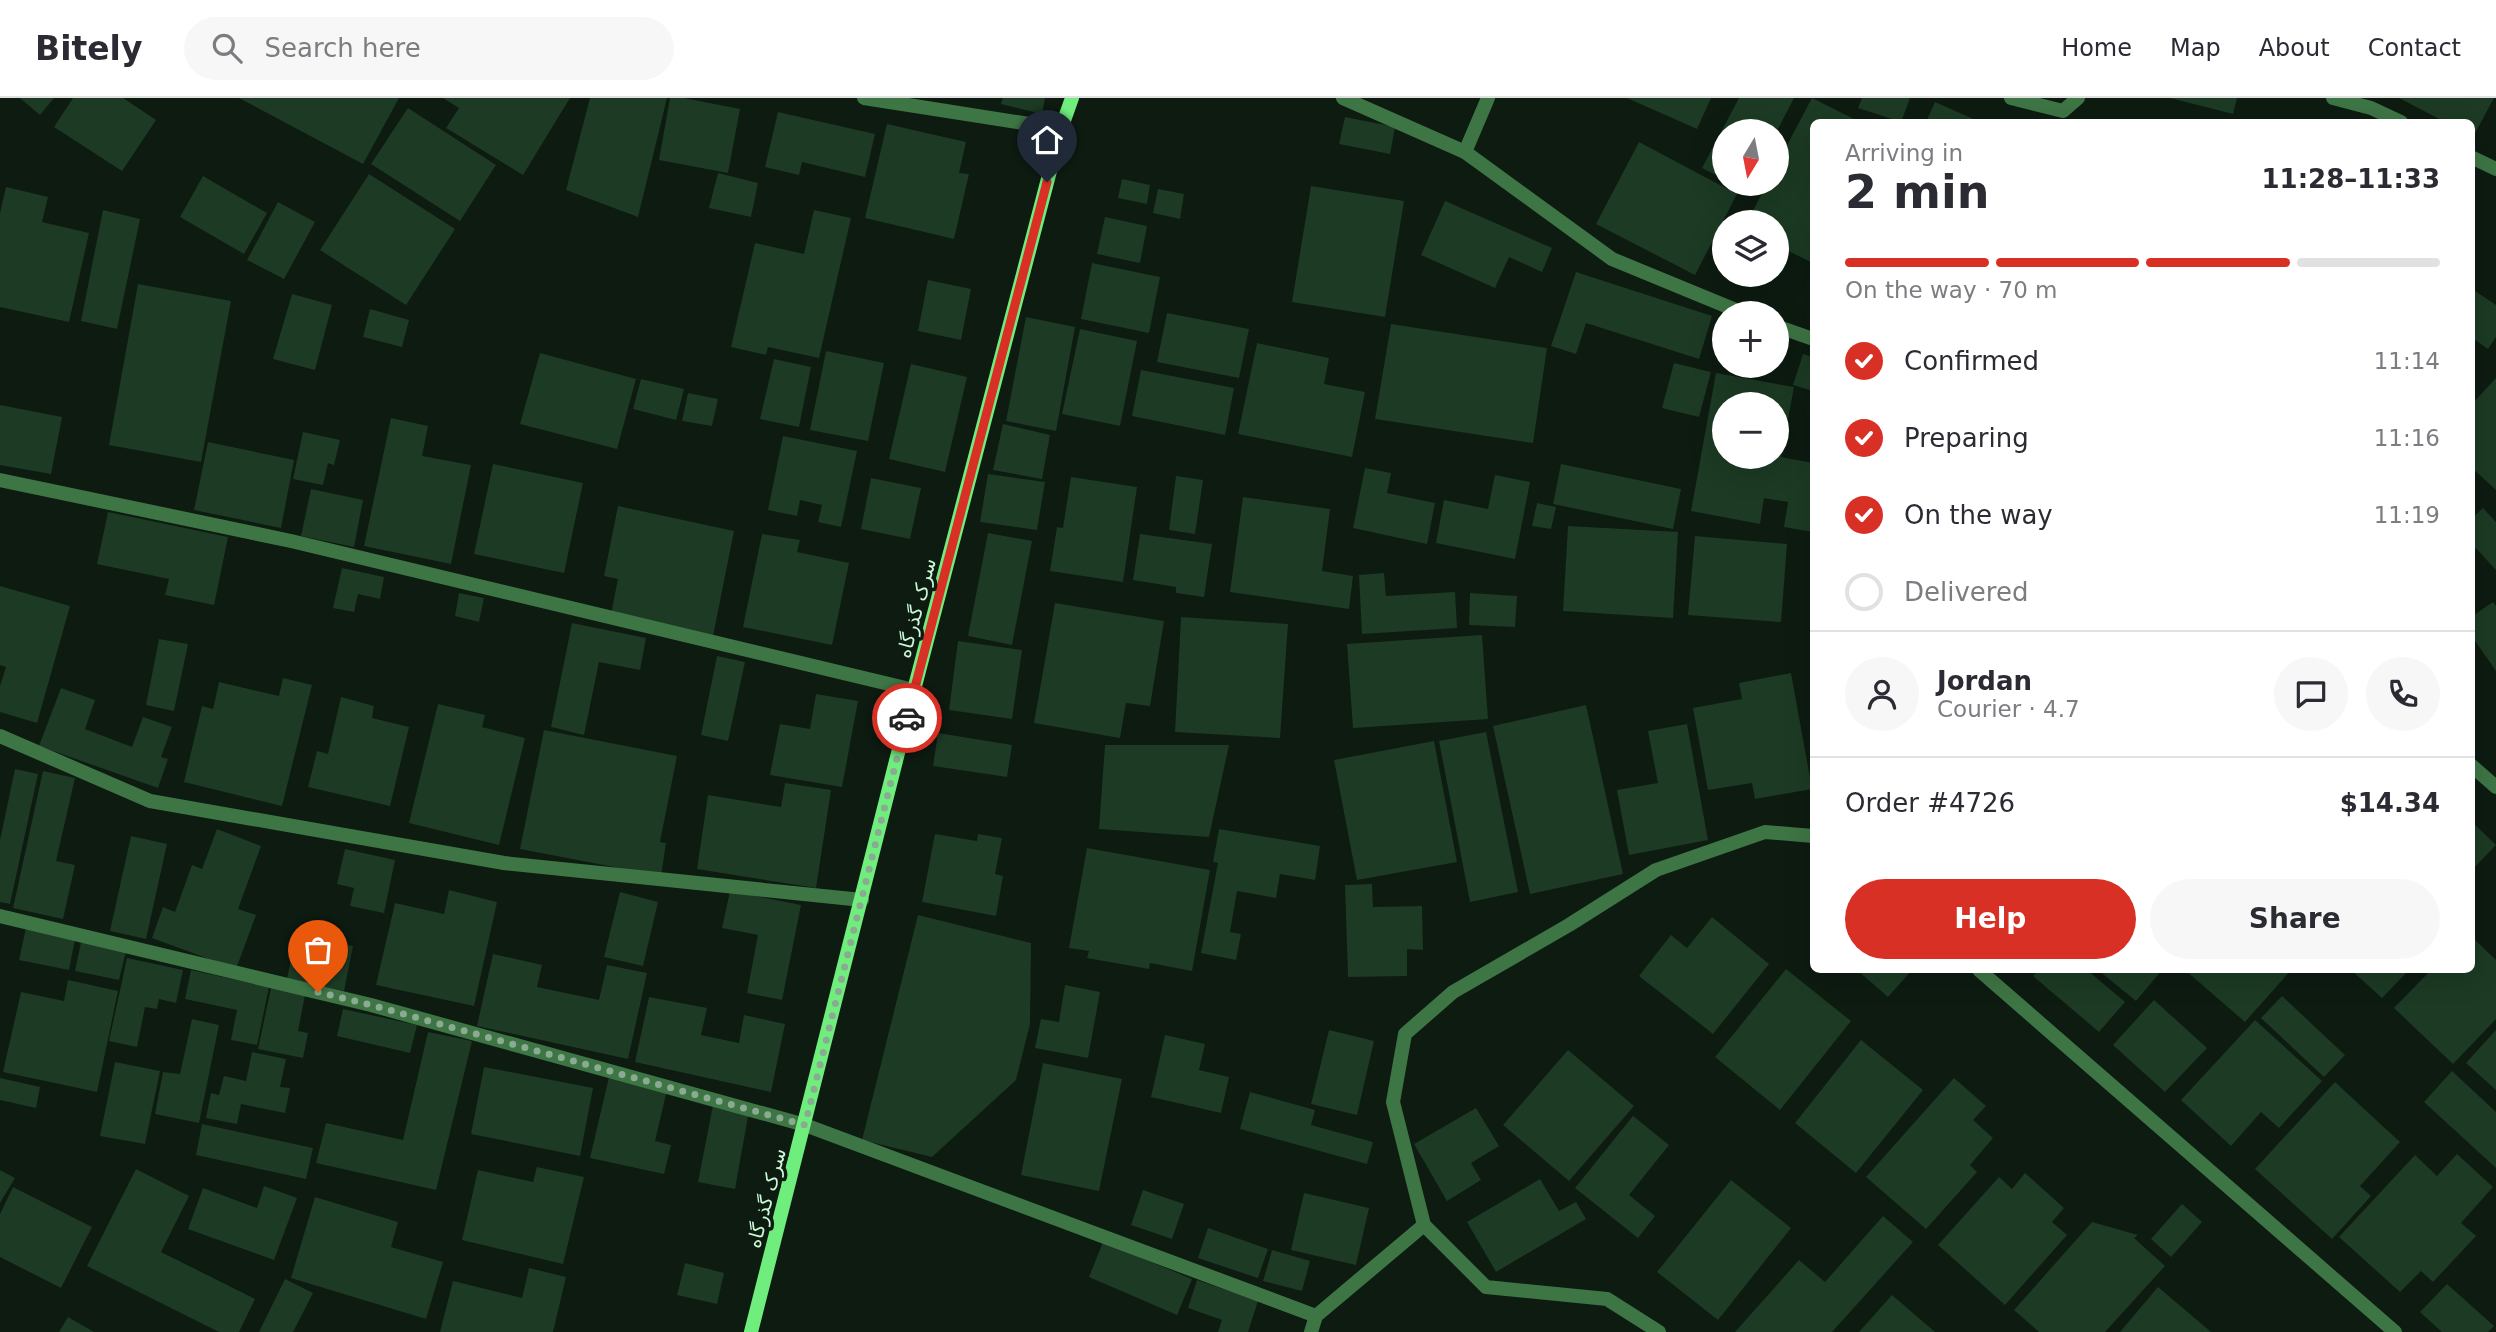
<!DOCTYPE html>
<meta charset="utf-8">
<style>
:root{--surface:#fff;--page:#f7f7f7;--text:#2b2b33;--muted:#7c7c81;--line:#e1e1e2;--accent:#d93025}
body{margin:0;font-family:"DejaVu Sans",Cairo,sans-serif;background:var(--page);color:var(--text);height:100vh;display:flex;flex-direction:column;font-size:26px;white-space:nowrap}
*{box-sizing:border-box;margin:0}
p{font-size:23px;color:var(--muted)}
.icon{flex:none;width:38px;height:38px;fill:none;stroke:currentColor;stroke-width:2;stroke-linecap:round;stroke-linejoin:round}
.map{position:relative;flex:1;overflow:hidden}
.side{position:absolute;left:1810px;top:21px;width:665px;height:854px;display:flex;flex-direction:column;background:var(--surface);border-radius:10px;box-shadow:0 7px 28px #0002}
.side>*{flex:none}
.needle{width:46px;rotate:190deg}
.buttons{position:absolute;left:1712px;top:21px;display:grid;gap:14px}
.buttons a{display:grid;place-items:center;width:77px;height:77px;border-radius:50%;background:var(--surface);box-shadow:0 7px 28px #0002;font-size:35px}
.pin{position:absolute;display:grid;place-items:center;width:60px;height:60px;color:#fff;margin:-72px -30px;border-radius:50% 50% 50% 0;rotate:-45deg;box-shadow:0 0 7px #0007}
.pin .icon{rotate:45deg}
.courier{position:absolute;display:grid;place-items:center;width:70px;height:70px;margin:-35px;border:5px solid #d93025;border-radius:50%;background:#fff;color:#222;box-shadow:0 2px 9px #0007}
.head em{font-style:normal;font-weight:600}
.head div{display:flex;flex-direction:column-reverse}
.head{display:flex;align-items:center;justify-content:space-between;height:119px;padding:0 35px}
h1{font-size:46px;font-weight:600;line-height:52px}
.bar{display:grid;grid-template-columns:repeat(4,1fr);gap:10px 7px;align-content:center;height:84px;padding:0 35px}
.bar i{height:9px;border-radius:5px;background:var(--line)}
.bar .active{background:var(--accent)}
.bar p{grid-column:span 4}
.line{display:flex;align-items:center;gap:18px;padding:0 35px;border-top:2px solid var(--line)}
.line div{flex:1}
.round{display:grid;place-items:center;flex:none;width:74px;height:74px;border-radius:37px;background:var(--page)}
ol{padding:0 35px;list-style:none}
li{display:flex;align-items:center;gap:21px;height:77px}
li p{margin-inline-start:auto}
li .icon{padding:7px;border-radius:50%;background:var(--accent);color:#fff;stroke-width:4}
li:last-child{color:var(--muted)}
li i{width:38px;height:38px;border:4px solid var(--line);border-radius:50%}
.button{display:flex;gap:14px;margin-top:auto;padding:14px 35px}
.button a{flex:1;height:80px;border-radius:42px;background:var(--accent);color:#fff;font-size:28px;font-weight:600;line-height:80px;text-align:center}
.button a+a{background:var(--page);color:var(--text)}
header{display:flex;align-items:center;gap:42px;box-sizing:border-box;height:98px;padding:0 35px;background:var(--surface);border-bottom:2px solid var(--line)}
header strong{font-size:33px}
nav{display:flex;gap:38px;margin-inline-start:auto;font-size:24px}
.search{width:490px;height:63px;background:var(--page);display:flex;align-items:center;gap:18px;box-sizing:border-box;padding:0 24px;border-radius:38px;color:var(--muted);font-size:26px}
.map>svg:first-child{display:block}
.building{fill:#1c3a24;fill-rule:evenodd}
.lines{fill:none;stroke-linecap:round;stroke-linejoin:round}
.street{stroke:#3e7545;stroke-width:14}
.secondary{stroke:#6fee7e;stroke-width:14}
.done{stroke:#8aab91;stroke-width:7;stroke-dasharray:0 12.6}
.route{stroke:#d93025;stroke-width:9}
.labels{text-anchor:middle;stroke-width:7;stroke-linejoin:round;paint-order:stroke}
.street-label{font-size:19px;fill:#cdf9d6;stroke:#0d1b11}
</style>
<header>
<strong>Bitely</strong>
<div class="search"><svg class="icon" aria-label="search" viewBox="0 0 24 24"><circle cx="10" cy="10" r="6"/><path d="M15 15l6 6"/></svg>Search here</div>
<nav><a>Home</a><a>Map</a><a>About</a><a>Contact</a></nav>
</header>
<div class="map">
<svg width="2496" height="1234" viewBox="0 0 2496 1234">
<rect width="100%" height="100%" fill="#0d1b11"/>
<g class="building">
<path d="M20,0H54L40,17Z"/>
<path d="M73,0H123L156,22L122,73L54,29Z"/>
<path d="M239,0H399L363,66Z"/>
<path d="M443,0H570L523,77L446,30L459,10Z"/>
<path d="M590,0H667L638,119L566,92Z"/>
<path d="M670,0H684L740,11L728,75L659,62Z"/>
<path d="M1003,0H1045L1042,16L1001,6Z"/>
<path d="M1627,0H1711L1697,31Z"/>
<path d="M1739,0H1794L1777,33H1724V81L1702,70Z"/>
<path d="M1812,0L1860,24H1813V165L1776,147V124H1747L1767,86H1776V68Z"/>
<path d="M1862,0H1910L1901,24L1858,10Z"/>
<path d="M2170,0H2237L2233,16Z"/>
<path d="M2399,0H2494L2473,39L2471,38V24H2445Z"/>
<path d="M1935,4L1980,24H1926Z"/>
<path d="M408,10L496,67L460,123L371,66Z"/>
<path d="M778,14L875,36L865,79L802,64L799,77L765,69Z"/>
<path d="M1345,19L1395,29L1390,56L1339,46Z"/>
<path d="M887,26L966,44L959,75L969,76L954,141L865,120Z"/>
<path d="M1639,44L1737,96L1695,177L1596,126Z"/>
<path d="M718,75L758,85L751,119L709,110Z"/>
<path d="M369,76L455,131L406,207L320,152Z"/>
<path d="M203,78L267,115L244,156L180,119Z"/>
<path d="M1122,81L1150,87L1147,106L1118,100Z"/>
<path d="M1311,88L1404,103L1385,219L1292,204Z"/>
<path d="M6,89L48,99L42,124L89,135L69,224L0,209V115Z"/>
<path d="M1158,91L1184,96L1180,121L1153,115Z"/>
<path d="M1445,103L1552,150L1542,174L1509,159L1495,190L1421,157Z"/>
<path d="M278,104L315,124L284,181L247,162Z"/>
<path d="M103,112L140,121L117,231L81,223Z"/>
<path d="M814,112L851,120L819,260L768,249L766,257L731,249L755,145L804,156Z"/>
<path d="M1105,119L1147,128L1140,165L1097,156Z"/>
<path d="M1092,165L1160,179L1149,235L1081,221Z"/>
<path d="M1576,174L1712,218L1699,261L1586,225L1576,256L1551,248Z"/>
<path d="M928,182L971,191L961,242L918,233Z"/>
<path d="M138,186L231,203L201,364L109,347Z"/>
<path d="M2472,191L2496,207V239L2488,251L2471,239Z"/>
<path d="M292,196L332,207L315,272L273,261Z"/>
<path d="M370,211L409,222L402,249L363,239Z"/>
<path d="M1167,215L1249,231L1239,280L1157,264Z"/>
<path d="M1026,219L1075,229L1056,333L1006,323Z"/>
<path d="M1391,226L1547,250L1533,345L1375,321Z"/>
<path d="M1080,231L1137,243L1120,328L1062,316Z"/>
<path d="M1257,245L1329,260L1324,286L1365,294L1352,359L1238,336Z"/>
<path d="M826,253L884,265L868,343L810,332Z"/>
<path d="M540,255L636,281L617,351L520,326Z"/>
<path d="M1803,256L1813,259V293L1793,287Z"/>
<path d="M774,261L811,269L799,329L760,321Z"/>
<path d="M1674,265L1711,274L1699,319L1662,310Z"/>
<path d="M911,266L967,279L945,374L889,361Z"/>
<path d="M1141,272L1234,290L1225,337L1132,318Z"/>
<path d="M1716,275L1794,289L1781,359L1813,365V434L1784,429L1788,404L1764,400L1760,426L1691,413ZM1724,306H1776V359H1724Z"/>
<path d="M2496,280V392L2471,369V307Z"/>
<path d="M641,281L684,291L676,322L633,311Z"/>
<path d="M688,295L718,301L712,328L682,323Z"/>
<path d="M0,307L62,319L51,376L0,367Z"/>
<path d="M391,320L428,328L422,358L471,367L451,466L364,448Z"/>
<path d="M1003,326L1050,337L1042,381L993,372Z"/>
<path d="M303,334L340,342L334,367L328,365L323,387L293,381Z"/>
<path d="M783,338L857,353L841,429L818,424L822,407L800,402L797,418L768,412Z"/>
<path d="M208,344L294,362L281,430L194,412Z"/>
<path d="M493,366L583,385L564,475L474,456Z"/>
<path d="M1561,366L1681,391L1673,431L1553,406Z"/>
<path d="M1365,370L1391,375L1387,395L1435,405L1427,446L1353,430Z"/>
<path d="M988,376L1045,384L1037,432L980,424Z"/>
<path d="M1495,377L1530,384L1515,461L1436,445L1444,402L1488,411Z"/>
<path d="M1176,378L1203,382L1195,436L1169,432Z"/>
<path d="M1071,379L1137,389L1123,484L1050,473L1057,429L1063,430Z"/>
<path d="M871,380L921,390L910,441L861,431Z"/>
<path d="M311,391L363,402L354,449L301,438Z"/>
<path d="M1243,399L1330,411L1322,473L1353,478L1349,511L1230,494Z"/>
<path d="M1537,405L1556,409L1551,431L1532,428Z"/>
<path d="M618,408L734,433L713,538L611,516L618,481L604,478Z"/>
<path d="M2483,410L2496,424V472L2471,445V421Z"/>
<path d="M108,414L228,439L214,507L165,497L169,481L97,466Z"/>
<path d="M1568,428L1678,434L1673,520L1563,513Z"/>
<path d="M988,435L1032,443L1012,547L968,538Z"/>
<path d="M762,436L800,442L797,454L849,465L832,547L743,529Z"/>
<path d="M1140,436L1212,446L1204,499L1176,495V489L1133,482Z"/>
<path d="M1695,438L1787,446L1781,524L1688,517Z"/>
<path d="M342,470L384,479L380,501L358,496L354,514L333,510Z"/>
<path d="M1384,475L1386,498L1455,494L1457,530L1362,536L1359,477Z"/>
<path d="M0,488L70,508L37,625L0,614V588L6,569L0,567Z"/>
<path d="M459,495L484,500L479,524L455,518Z"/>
<path d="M1470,495L1517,498L1515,529L1469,527Z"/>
<path d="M2493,504L2496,508V573L2471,537V519Z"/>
<path d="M1055,505L1164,523L1150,608L1126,605L1120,640L1034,625Z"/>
<path d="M1181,519L1288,526L1280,640L1175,634Z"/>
<path d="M572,525L646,540L640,572L599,564L584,637L551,629Z"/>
<path d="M1482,537L1488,621L1353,630L1347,546Z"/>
<path d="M159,541L188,546L174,613L146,607Z"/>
<path d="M958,543L1022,552L1012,621L949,612Z"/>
<path d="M717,558L745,564L728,643L701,637Z"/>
<path d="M1791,575L1812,691L1755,701L1752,685L1708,692L1693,610L1742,601L1739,585Z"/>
<path d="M283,580L312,587L282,708L184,684L202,608L213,611L219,584L279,598Z"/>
<path d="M61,590L95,602L85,631L132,649L143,619L172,629L161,659L168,661L158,690L39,648Z"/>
<path d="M816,596L858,603L842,689L770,677L780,626L810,631Z"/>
<path d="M341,599L374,608L372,620L409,629L390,708L308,689L317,653L328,656Z"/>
<path d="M438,606L485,617L482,629L525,640L499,747L409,725Z"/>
<path d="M1586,607L1623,776L1530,796L1493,628Z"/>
<path d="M1687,626L1708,742L1629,757L1617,692L1658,685L1648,633Z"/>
<path d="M544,632L677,658L660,744L666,745L661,778L520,751Z"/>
<path d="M1486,634L1518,794L1470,804L1439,643Z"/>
<path d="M938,635L1012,647L1007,679L933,668Z"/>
<path d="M1434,643L1457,764L1357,782L1334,662Z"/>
<path d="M1105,647H1229L1209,739L1099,731Z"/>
<path d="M15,671L38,676L10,806L0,804V742Z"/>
<path d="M43,673L75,680L56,763L75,767L63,821L13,810Z"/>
<path d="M785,685L831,692L816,790L697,771L708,697L781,709Z"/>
<path d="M2471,723L2496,747L2471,773Z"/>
<path d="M217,731L261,748L238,811L256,817L236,871L152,840L163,809L175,814L192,767L202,771Z"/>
<path d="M1219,731L1320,748L1315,782L1280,776L1276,800L1237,793L1230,834L1241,836L1236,862L1201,855L1218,765L1213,764Z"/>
<path d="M935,736L977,743L978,736L1002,740L995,776L1003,778L996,818L922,804Z"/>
<path d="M131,738L167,746L146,841L110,833Z"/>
<path d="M1087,750L1210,772L1192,873L1150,865L1149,871L1087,860L1089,853L1069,850Z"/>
<path d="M345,751L395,762L384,815L350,808L354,790L337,786Z"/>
<path d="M1372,786L1373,809L1422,808L1423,852L1407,851V878L1348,879L1345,787Z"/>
<path d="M449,792L497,804L474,908L376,887L395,805L444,816Z"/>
<path d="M730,793L801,807L782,902L747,895L758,837L722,830Z"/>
<path d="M620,794L658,804L643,868L604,859Z"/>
<path d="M918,817L1031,845L1030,926L1016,982L932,1059L862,1042Z"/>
<path d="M1712,819L1769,866L1713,936L1639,878L1671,837L1687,850Z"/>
<path d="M26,830L75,841L69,872L19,862Z"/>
<path d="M296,836L353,848L344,893L287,881Z"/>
<path d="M2471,838L2496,862V921L2453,966L2394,910L2431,872H2471Z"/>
<path d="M81,844L126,853L119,882L75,873Z"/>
<path d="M493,856L542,867L537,889L599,902L607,867L647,875L628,961L477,928Z"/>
<path d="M127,860L183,872L176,905L159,901L157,911L145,909L137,949L109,943Z"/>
<path d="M1786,871L1851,923L1780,1012L1715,959Z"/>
<path d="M191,872L269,889L257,947L231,942L237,912L185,901Z"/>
<path d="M1857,872H1912L1888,899Z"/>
<path d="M2039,872H2087L2125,904L2099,934L2033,878Z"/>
<path d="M2098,872H2162L2136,903Z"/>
<path d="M2185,872H2291L2245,924Z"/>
<path d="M2351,872H2409L2382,900Z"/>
<path d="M68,882L118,893L97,994L3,974L21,894L64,903Z"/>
<path d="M1065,887L1100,894L1088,960L1035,950L1041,921L1059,924Z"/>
<path d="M271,890L305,897L298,933L308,935L303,960L258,951Z"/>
<path d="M2282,898L2345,957L2324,979L2261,920Z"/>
<path d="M649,899L707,910L701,937L739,945L744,917L785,926L771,994L635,964Z"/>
<path d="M2154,902L2207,950L2165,994L2113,947Z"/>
<path d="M343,911L417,927L410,955L337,938Z"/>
<path d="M192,921L219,927L199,1025L155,1016L163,974L180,976Z"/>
<path d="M2255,922L2322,983L2279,1030L2261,1014L2231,1048L2181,1002Z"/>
<path d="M1329,932L1374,943L1357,1017L1311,1006Z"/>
<path d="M2496,932V992L2466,965Z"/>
<path d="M428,934L472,943L436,1092L316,1065L326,1025L403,1042Z"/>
<path d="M1165,937L1205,946L1199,972L1229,979L1221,1015L1151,999Z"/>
<path d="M1861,942L1923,992L1856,1075L1795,1025Z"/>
<path d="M1568,952L1634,1008L1569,1083L1503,1027Z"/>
<path d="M252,954L286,961L280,989L290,990L285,1015L241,1006L237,1026L206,1020L211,995L219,997L224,978L246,983Z"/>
<path d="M115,964L160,973L145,1046L100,1038Z"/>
<path d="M1043,965L1122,981L1099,1093L1021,1077Z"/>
<path d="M484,969L593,990L580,1058L471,1036Z"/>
<path d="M2452,973L2496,1014V1070L2424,1004Z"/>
<path d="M609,979L667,992L655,1043L671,1047L664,1076L590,1060Z"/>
<path d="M0,980L40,989L36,1010L0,1002Z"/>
<path d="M1954,980L1986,1008L1973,1022L1993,1040L1970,1067L1977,1074L1926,1131L1866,1079Z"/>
<path d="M2335,984L2400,1044L2360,1088L2371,1098L2332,1141L2255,1071Z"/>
<path d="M1250,994L1315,1012L1311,1027L1373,1044L1367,1066L1240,1031Z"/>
<path d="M713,1007L749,1013L735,1091L698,1084Z"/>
<path d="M1476,1010L1499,1048L1471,1065L1481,1082L1447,1103L1414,1046Z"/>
<path d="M1633,1018L1669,1047L1629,1097L1655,1118L1638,1140L1575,1090Z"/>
<path d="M202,1026L313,1050L306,1081L196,1057Z"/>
<path d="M2457,1056L2493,1089L2461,1125L2476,1138L2433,1184L2421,1173L2400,1194L2339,1139L2415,1057L2437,1078Z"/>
<path d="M537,1069L584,1079L563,1166L462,1142L478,1072L533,1084Z"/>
<path d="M136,1071L189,1098L161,1154L255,1201L239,1234H219L87,1168Z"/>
<path d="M0,1072L15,1080L0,1105Z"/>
<path d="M2025,1075L2064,1110L2052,1124L2067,1137L2005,1207L1938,1147L1999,1079L2012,1091Z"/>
<path d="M1540,1081L1559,1113L1576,1104L1586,1121L1496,1174L1467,1124Z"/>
<path d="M1731,1082L1791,1130L1718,1222L1657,1174Z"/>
<path d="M264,1088L297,1100L274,1162L188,1131L203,1090L257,1110Z"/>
<path d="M13,1089L92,1129L61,1190L0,1159V1116Z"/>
<path d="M1143,1092L1184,1106L1172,1141L1131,1127Z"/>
<path d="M1304,1095L1369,1110L1356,1167L1291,1152Z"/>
<path d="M315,1099L398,1124L391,1149L443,1164L426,1221L291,1180Z"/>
<path d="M2182,1106L2202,1124L2171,1159L2151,1141Z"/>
<path d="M1883,1118L1913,1144L1832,1234H1735L1799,1162L1825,1184Z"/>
<path d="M2092,1124L2138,1137L2134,1140L2165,1168L2105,1234H2039L2014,1212Z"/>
<path d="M1208,1130L1268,1151L1258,1180L1198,1160Z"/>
<path d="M1103,1144L1192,1181L1177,1217L1089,1179Z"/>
<path d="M1272,1152L1310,1163L1302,1193L1263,1183Z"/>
<path d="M685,1165L724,1175L717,1206L677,1197Z"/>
<path d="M529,1170L566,1179L553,1234H440L453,1183L522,1200Z"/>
<path d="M285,1181L313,1195L293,1234H259Z"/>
<path d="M1197,1182L1258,1203L1248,1234H1218L1222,1222L1188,1210Z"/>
<path d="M2447,1186L2494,1228L2488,1234H2442L2420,1214Z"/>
<path d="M2158,1189L2211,1234H2120Z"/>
<path d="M1892,1197L1935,1234H1859Z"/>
<path d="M68,1219L94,1234H59Z"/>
</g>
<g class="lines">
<g class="street">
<path d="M864,0L1061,31"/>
<path d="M1343,0L1465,54L1612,161L1743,215"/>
<path d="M2011,0L2063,13L2078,0"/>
<path d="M2333,0L2371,10L2401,24"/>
<path d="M1465,54L1488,0"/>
<path d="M2471,59L2496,71"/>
<path d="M1776,228L1813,241"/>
<path d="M0,382L291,443L914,592"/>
<path d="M0,638L150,703L504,765L862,802"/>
<path d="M2472,668L2496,689"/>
<path d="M0,818L371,907L805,1027L1316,1218"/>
<path d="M1979,872L2395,1234"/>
<path d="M1311,1234L1316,1218L1424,1127"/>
<path d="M1659,1234L1607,1201L1486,1189L1424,1127L1393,1004L1405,936L1453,894L1569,827L1656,772L1765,734L1813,738"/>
</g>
<path class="secondary" d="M751,1234L914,592L1061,31L1072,0"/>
</g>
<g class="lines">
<path class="done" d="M318,894L371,907L805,1027L907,620"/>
<path class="route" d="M907,620L1047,84"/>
</g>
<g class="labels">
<g class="street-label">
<text transform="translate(916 510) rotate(-75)" y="7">سرک گذرگاه</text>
<text transform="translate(766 1100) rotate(-75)" y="7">سرک گذرگاه</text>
</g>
</g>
</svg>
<div class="buttons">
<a><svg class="needle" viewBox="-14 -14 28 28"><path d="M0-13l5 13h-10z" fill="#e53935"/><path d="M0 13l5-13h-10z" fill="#7c7c81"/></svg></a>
<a><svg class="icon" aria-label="layers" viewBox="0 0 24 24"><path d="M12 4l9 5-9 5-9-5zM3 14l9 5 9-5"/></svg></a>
<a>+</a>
<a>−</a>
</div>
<div class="pin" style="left:318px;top:894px;background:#ea580c"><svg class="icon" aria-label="bag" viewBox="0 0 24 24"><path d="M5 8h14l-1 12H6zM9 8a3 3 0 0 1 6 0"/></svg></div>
<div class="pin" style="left:1047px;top:84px;background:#1f2937"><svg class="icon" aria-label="home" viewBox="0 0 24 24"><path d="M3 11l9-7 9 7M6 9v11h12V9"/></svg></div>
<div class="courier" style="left:907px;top:620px"><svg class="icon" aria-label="car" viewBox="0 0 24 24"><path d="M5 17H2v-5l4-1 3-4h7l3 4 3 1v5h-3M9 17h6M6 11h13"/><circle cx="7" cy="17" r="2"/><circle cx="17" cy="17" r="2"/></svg></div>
<section class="side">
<div class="head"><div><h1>2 min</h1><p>Arriving in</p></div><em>11:28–11:33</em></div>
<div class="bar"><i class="active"></i><i class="active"></i><i class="active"></i><i></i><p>On the way · 70 m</p></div>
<ol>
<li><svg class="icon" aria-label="check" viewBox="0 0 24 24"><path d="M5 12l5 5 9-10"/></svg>Confirmed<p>11:14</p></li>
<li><svg class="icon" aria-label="check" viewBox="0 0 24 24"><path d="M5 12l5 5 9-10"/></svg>Preparing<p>11:16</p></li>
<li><svg class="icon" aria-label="check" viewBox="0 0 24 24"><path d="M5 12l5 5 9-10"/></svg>On the way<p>11:19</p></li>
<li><i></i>Delivered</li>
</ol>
<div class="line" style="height:126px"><a class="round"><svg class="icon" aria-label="person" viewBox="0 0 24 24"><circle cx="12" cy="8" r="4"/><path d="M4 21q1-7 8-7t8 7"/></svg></a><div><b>Jordan</b><p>Courier · 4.7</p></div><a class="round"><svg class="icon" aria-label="chat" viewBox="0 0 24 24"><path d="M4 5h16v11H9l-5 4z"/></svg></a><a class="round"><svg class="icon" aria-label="phone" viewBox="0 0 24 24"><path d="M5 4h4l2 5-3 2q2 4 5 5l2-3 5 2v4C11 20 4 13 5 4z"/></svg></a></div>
<div class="line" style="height:91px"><div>Order #4726</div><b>$14.34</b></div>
<div class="button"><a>Help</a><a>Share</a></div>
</section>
</div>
